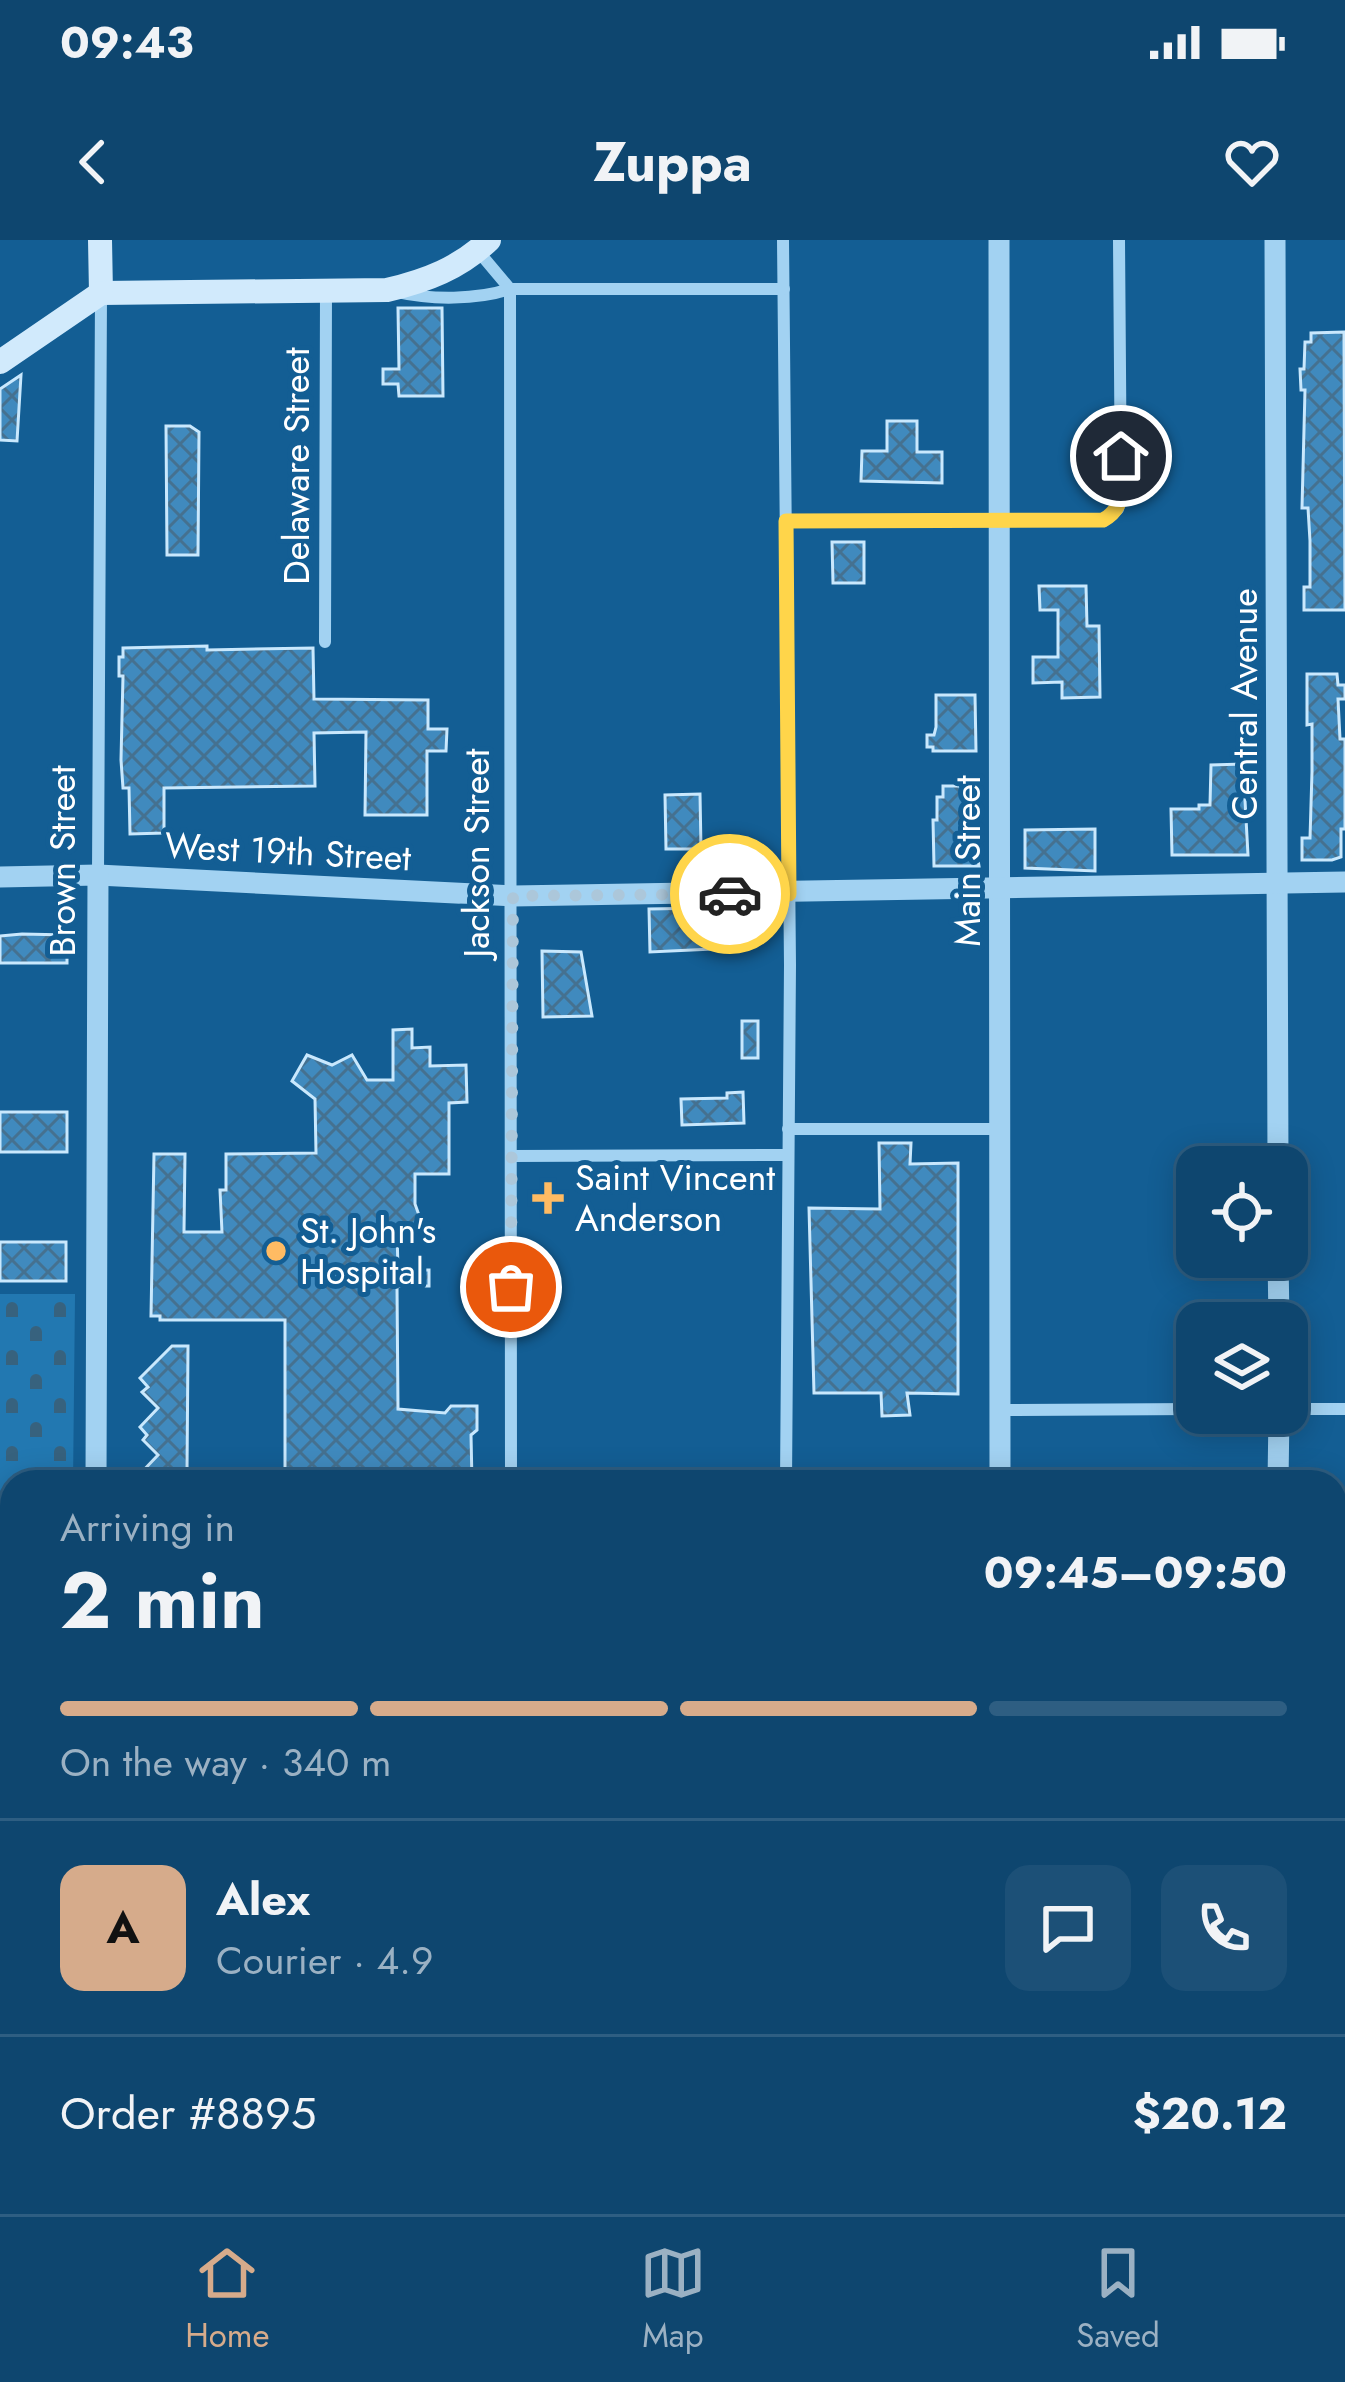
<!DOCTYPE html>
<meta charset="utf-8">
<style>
:root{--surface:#0e466f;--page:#1c5077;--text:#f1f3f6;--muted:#9bb1c3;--line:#2e5e82;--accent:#d6ab8b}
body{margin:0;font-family:Jost,sans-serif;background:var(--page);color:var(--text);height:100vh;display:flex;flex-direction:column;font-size:45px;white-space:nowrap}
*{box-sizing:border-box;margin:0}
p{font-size:39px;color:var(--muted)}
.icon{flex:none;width:66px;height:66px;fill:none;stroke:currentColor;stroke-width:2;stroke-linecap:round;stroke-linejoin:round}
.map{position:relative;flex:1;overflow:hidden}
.details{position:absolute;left:0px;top:1230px;width:1347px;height:744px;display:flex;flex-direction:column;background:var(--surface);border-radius:36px 36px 0 0;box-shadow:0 6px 30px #0003,0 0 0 3px var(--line)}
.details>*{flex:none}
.tools{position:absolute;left:1176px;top:906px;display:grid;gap:24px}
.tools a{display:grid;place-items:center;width:132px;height:132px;border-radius:24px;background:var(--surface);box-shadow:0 6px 30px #0003,0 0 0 3px var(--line);font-size:60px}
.pin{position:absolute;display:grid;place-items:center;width:102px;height:102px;color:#fff;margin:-51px;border:6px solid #fff;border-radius:50%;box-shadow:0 3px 12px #0007}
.courier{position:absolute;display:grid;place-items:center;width:120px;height:120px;margin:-60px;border:9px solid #ffd54a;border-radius:50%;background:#fff;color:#222;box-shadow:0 3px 15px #0007}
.head em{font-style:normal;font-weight:700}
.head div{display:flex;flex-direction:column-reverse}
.head{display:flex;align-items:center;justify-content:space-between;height:204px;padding:0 60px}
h1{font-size:78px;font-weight:700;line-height:90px}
.bar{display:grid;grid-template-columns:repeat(4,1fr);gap:18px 12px;align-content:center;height:144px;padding:0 60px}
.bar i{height:15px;border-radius:9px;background:var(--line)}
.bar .current{background:var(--accent)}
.bar p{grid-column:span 4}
.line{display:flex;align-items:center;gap:30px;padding:0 60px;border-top:3px solid var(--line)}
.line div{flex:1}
.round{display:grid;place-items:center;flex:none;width:126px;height:126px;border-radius:24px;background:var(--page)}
.status{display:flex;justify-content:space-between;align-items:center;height:84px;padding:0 60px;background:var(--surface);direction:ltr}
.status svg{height:33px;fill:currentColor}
header{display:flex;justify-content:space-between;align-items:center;height:156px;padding:0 60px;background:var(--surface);font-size:54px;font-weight:700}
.dock{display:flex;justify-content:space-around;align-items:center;height:168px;border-top:3px solid var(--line);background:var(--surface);font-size:33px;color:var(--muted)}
.dock a{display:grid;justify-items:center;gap:6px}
.dock .current{color:var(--accent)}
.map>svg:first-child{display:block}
.cemetery{fill:url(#cemetery-stones)}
.building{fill:url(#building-cross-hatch);stroke:#c9e8fd;stroke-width:3}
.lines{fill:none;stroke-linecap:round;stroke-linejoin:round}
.minor{stroke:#a2d2f2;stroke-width:12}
.tertiary{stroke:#a2d2f2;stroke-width:21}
.secondary{stroke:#d1eafc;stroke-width:24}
.done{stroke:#acc7da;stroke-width:12;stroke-dasharray:0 21.6}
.route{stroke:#ffd54a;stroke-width:15}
.poi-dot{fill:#ffbb63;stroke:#135e94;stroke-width:4.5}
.labels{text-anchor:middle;stroke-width:10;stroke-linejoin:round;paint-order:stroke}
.street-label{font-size:36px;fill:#fff;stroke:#135e94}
.poi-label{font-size:36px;fill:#fff;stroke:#135e94;text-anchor:start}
</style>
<div class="status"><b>09:43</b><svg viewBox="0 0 49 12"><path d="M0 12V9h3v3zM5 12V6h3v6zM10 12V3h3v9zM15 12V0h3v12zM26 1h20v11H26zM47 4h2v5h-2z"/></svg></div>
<header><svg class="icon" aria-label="back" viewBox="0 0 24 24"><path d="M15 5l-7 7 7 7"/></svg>Zuppa<svg class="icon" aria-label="heart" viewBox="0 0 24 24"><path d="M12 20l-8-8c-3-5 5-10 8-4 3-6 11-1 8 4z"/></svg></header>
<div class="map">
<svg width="1345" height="1974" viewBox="0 0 1345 1974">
<defs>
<pattern id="cemetery-stones" width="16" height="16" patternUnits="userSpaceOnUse" patternTransform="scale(3)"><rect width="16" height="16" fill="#2278b1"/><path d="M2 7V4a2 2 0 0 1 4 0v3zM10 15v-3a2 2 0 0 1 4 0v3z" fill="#37627e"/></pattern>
<pattern id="building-cross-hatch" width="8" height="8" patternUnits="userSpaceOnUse" patternTransform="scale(3)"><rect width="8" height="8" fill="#408abe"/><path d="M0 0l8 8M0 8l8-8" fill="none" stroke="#457190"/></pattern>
</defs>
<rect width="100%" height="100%" fill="#135e94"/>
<path class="cemetery" d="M0,1054H75L73,1242H12V1355H0Z"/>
<g class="building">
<path d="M398,68H442L443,156H399L398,144H383V129H399Z"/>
<path d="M1344,92L1345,370H1304V347H1310V301L1308,268H1302L1305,150H1301L1300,129H1304L1305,102H1311V93Z"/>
<path d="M21,135L17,201L0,200V149Z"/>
<path d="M887,181H917V212H942V243L861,241L862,211H887Z"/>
<path d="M166,186H190L199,192L198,315H167Z"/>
<path d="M832,302H864V343H833Z"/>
<path d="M1039,346H1086L1087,386H1099L1100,457L1062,458V442L1033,443V417H1058V370H1040Z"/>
<path d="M207,406V410L313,408L314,459L428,460V489H447L446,511H427V575H365L366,492L314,493L315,546L164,548V593L130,594L129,548H123L121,520L123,436H119V417H123V408Z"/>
<path d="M1307,434H1337L1338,445H1345V459H1338L1340,499H1345V589H1341V617L1332,620H1302V598H1310L1312,532V484L1307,485Z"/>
<path d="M936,455H975L976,511H933V507H927V495H934L936,487Z"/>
<path d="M1243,524L1248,615H1172L1171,569H1199V565H1210L1211,525Z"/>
<path d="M943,546H977L975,603L979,626H934L933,580H937V557H943Z"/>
<path d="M700,554L701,609H666L665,555Z"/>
<path d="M1095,589V631L1025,628V590Z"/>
<path d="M708,668L712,709L650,712L649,669Z"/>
<path d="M22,694L67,695V723H0V696Z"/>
<path d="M542,711L581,712L592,776L543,777Z"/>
<rect x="742" y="781" width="16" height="37"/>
<path d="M412,789V808L430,807V826L466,825L467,862L449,863V934H415V964L420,978L411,991H397L398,1030H429V1046H397L398,1169L445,1173L451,1166H477V1190L471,1195L472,1242H285V1080H160V1076H151L154,914H185L184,992H222L220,950H226V914L316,913L315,859L292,841L307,815L332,825L352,815L367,840H393V790Z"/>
<path d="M743,852L744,883L682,885L681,859L727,858V853Z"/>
<rect x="0" y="872" width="67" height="40"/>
<path d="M879,903H911L910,924L958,923V1154L907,1153L910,1175L882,1176L881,1153H814L809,968L880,969Z"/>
<rect x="0" y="1002" width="66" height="39"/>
<path d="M172,1106H188L187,1232L177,1242H148L140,1234L158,1215L143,1200L147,1195L140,1187L158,1168L142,1152L148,1147L140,1138Z"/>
</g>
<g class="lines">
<g class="minor">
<path d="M783,0L790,725L786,1242"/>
<path d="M478,11L510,49L511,1242"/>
<path d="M397,52C431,60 477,60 510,49H784"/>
<path d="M786,281H1104L1118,269L1121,259L1119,0"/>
<path d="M325,402L326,51"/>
<path d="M98,635L101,55"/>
<path d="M788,889H1000"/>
<path d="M511,916L787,915"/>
<path d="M1287,1169H1345"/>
<path d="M1000,1170L1197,1169"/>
<path d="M786,1964H1004"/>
<path d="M95,1970L624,1965"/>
</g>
<g class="tertiary">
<path d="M999,0L1000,1242"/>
<path d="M1275,0L1278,927"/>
<path d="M0,637L98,635L513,656L1345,642"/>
<path d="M1278,1017L1279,1083"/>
<path d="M96,1242L98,635"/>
<path d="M1278,1242L1279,1173"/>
<path d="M0,1457H12"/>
<path d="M1335,1700H1345"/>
<path d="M95,1974L96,1962"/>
<path d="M1004,1974V1962"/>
<path d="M1274,1974V1962"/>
</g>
<g class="secondary">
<path d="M100,0L101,53"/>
<path d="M101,53L387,50C426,41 460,28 489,0"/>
<path d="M0,122L101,53"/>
</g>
</g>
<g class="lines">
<path class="done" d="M511,1047L513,656L730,654"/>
<path class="route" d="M730,654H789L786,281L1103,280C1128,267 1121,240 1121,216"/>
</g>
<g class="poi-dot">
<path d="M542 940h12v12h12v12h-12v12h-12v-12h-12v-12h12z"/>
<circle cx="276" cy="1011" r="12"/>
</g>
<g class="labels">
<g class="street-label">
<text transform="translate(296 226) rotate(-90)" y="13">Delaware Street</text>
<text transform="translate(1244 464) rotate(-90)" y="13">Central Avenue</text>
<text transform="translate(288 611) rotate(3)" y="13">West 19th Street</text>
<text transform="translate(476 613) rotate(-90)" y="13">Jackson Street</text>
<text transform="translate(62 621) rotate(-90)" y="13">Brown Street</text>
<text transform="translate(967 621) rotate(-90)" y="13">Main Street</text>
</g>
<g class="poi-label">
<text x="575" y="950">Saint Vincent<tspan x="575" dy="41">Anderson</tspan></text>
<text x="300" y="1003">St. John's<tspan x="300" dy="41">Hospital</tspan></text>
</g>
</g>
</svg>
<div class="tools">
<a><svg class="icon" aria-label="locate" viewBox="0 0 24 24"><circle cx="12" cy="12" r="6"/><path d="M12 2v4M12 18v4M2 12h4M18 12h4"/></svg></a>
<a><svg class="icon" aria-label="layers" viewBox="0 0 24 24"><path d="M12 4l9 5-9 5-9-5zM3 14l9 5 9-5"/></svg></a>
</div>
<div class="pin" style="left:511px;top:1047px;background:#ea580c"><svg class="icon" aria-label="bag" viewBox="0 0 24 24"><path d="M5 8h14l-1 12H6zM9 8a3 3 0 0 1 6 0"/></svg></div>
<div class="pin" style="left:1121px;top:216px;background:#1f2937"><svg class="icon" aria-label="home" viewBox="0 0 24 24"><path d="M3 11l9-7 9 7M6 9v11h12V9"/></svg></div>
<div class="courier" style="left:730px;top:654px"><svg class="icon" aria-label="car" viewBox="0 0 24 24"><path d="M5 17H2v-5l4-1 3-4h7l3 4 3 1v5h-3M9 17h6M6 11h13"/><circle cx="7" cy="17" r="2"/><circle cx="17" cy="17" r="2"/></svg></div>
<section class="details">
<div class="head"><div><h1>2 min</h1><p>Arriving in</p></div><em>09:45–09:50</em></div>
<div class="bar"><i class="current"></i><i class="current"></i><i class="current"></i><i></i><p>On the way · 340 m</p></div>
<div class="line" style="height:216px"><b class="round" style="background:var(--accent);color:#111">A</b><div><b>Alex</b><p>Courier · 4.9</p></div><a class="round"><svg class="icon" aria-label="chat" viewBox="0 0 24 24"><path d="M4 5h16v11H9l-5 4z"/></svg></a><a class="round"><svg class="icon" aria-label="phone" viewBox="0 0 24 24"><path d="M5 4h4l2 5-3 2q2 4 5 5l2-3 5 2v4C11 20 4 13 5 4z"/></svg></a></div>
<div class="line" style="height:156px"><div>Order #8895</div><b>$20.12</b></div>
</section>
</div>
<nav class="dock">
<a class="current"><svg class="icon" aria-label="home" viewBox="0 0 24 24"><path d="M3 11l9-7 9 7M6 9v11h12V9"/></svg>Home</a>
<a><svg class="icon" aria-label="map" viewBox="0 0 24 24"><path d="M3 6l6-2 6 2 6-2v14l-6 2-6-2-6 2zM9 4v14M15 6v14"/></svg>Map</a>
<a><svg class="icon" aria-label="saved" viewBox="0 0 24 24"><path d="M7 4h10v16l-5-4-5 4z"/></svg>Saved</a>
</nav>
